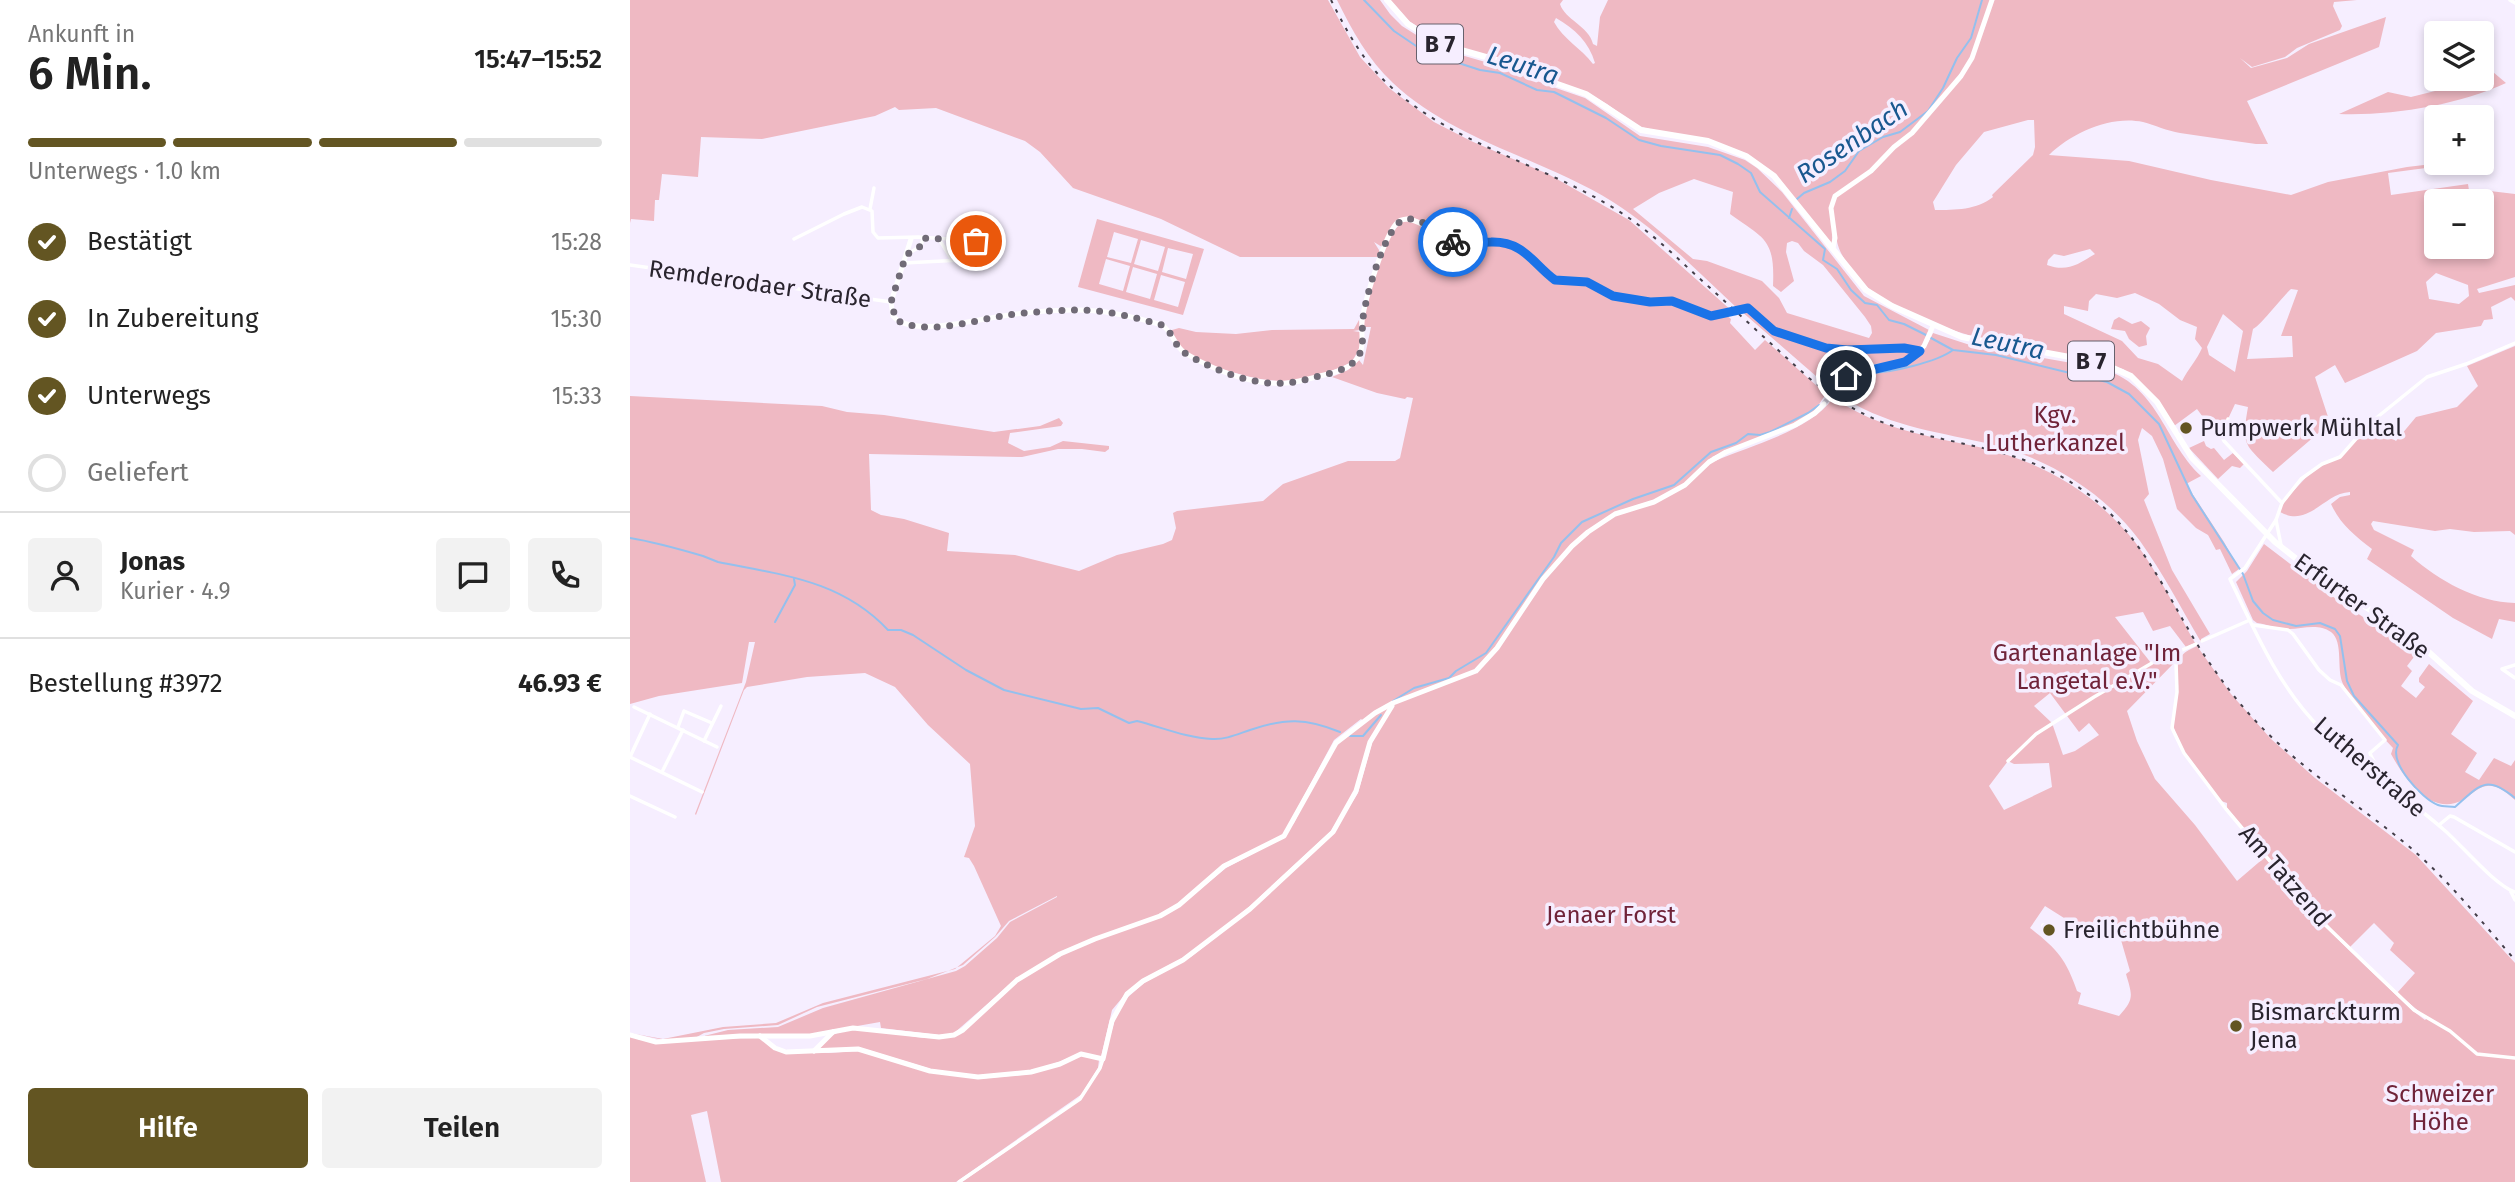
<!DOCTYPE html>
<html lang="de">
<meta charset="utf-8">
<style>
:root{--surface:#fff;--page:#f2f2f2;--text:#222;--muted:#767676;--line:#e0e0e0;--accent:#635522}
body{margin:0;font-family:"Fira Sans",sans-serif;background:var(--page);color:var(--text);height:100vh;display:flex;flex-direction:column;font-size:26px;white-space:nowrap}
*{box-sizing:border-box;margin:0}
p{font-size:23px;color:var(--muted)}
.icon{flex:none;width:38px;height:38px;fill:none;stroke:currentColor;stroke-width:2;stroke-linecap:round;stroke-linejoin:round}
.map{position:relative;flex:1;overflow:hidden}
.drawer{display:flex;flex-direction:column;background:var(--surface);width:630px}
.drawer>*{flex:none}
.controls{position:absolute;left:1794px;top:21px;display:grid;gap:14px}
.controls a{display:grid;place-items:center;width:70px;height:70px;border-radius:7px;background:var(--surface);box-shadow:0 4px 10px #0003;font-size:35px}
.pin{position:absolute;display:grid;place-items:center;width:60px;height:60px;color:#fff;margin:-30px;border:4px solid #fff;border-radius:50%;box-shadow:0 2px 7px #0007}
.courier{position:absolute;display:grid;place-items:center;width:70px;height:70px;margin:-35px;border:5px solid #1a73e8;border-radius:50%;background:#fff;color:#222;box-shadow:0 2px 9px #0007}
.overview em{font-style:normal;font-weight:600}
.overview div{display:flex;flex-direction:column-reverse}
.overview{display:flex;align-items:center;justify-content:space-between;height:119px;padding:0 28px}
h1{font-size:46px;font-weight:600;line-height:52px}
.bar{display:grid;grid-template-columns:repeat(4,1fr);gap:10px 7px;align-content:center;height:84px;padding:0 28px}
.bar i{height:9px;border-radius:5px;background:var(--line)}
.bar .active{background:var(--accent)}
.bar p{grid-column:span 4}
.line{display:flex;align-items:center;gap:18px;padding:0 28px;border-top:2px solid var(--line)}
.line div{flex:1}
.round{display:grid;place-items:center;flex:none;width:74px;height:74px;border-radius:7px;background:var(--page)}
ol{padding:0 28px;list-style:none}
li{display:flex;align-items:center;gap:21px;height:77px}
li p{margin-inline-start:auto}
li .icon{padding:7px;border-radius:50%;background:var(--accent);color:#fff;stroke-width:4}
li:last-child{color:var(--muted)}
li i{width:38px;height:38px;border:4px solid var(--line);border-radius:50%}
.cta{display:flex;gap:14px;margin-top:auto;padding:14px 28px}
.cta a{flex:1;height:80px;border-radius:7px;background:var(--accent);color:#fff;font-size:28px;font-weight:600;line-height:80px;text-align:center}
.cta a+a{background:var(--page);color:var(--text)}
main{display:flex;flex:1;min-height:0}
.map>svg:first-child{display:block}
.green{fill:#efb9c3;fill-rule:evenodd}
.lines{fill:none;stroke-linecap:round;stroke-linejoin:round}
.stream{stroke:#94c0ee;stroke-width:2}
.secondary-tunnel{stroke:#cdc6d5;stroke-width:5;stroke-dasharray:5 2.5;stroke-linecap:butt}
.street{stroke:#fff;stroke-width:3.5}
.secondary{stroke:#fff;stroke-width:5}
.primary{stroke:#fff;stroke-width:6}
.rail{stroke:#443e49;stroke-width:2;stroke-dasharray:3.5 7;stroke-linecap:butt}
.done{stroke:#716b77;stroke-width:7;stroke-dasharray:0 12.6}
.route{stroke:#1a73e8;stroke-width:9}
.poi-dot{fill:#635522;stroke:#f6eeff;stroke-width:2.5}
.labels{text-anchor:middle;stroke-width:7;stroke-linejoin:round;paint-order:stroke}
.shield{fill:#f6eeff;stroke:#66616d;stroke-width:2}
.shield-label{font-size:23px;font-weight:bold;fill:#29242e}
.street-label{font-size:24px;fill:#29242e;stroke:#f6eeff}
.park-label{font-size:24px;fill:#702339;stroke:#f6eeff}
.poi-label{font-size:24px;fill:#29242e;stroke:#f6eeff;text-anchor:start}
.water-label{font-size:26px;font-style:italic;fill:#195890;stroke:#f6eeff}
</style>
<main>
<section class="drawer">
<div class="overview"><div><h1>6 Min.</h1><p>Ankunft in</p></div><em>15:47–15:52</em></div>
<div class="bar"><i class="active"></i><i class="active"></i><i class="active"></i><i></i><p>Unterwegs · 1.0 km</p></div>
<ol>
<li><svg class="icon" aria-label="check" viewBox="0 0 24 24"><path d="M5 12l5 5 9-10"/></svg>Bestätigt<p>15:28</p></li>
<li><svg class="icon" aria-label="check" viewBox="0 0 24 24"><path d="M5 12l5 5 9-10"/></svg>In Zubereitung<p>15:30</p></li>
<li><svg class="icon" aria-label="check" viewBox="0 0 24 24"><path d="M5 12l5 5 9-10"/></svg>Unterwegs<p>15:33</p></li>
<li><i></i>Geliefert</li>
</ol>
<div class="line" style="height:126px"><a class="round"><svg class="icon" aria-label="person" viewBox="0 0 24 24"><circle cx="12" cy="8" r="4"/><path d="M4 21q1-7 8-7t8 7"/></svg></a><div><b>Jonas</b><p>Kurier · 4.9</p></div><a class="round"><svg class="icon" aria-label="chat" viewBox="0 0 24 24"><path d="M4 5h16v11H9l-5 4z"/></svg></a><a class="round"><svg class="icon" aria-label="phone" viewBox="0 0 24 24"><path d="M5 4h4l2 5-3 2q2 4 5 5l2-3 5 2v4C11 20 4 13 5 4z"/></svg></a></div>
<div class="line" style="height:91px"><div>Bestellung #3972</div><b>46.93 €</b></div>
<div class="cta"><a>Hilfe</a><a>Teilen</a></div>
</section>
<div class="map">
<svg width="1885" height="1182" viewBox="0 0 1885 1182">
<rect width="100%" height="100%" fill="#f6eeff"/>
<g class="green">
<path d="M0,0H698L730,57L759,88L804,122L841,141L918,174L999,220L1102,311L1081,314L1052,302L988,296L958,281L944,278L929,280L917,272L902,255L889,247L875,242H826L795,222L786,219L773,218L752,247L744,242L749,250V257H610L531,219L443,188L410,152L395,141L306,108L269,110L265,107L245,116L132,139L71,137L68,177L32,174L29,200H25L24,221L1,219L0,223Z"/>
<path d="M707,0H750L760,14L772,26L807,48L876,68L917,85L955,98L1010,136L1078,147L1115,160L1127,168L1152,192L1234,296L1299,330L1292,346L1288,348L1217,349L1190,345L1183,339H1171L1145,330L1122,309H1108C1068,272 1029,231 983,202C912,158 825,141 763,83C738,60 722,30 707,0ZM1064,179L1103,192L1100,214C1135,239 1145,239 1143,286L1151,292L1164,281L1156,252L1157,243L1162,241L1168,243L1174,251L1193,265L1235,317L1241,326L1242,333L1239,338L1157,313L1149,298L1132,281L1077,261L1063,259L1003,209L1029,193Z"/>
<path d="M760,0H933L930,4C935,20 959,26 963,44L967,46L970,17L978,0H1727L1704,2L1703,6L1712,26L1710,30L1667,48L1655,57L1622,67L1610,58L1621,68L1657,58L1679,44L1756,17L1749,47L1617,101L1638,144H1626C1600,140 1575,137 1550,133C1537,131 1525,125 1513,122C1481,115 1441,133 1419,155L1499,161L1581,180L1661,195L1698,182L1777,167L1811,163V166L1758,173L1761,195L1838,184L1840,197L1860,191L1885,194V277L1847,289L1849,293L1885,285V301L1881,297L1861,307L1863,319L1854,320L1851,326L1806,333L1787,351L1715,383L1705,365L1685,377L1700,423L1643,472C1615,444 1611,447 1618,407L1605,404L1598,419L1581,428L1567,409L1544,426C1529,402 1516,385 1493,369C1411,351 1311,340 1242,291C1230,282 1218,266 1211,253C1205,242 1205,224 1203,211L1202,244L1145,176L1105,149L1007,126L977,104L956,92L811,42L779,21ZM926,18C945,29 959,42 965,63L963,64C951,48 933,39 924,22ZM1398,120H1404L1405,147L1403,155L1362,195L1363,197C1347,210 1325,210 1305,210L1303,202L1326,165L1354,132ZM1806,201H1852V247H1806ZM1460,249L1465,254C1447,265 1437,272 1417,265L1418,260L1424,254L1434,256ZM1806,273L1838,285L1839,296L1829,304L1799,299L1796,282ZM1661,289L1668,290L1651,336H1662L1663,357L1617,359L1623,329C1632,324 1650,299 1661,289ZM1505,293L1529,304L1550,320L1567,327L1565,339L1572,348C1567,360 1558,369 1552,381L1528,364L1508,358L1492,341L1434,314V306L1458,311L1459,301L1466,294L1487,298ZM1593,314L1613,331L1605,372L1579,355L1577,347Z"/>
<path d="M1863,72L1876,83C1828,105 1762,116 1709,114L1758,92L1781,97L1857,78Z"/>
<path d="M467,219L574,249L553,315L448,287ZM484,232L508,239L501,263L477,257ZM511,240L535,247L528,271L504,264ZM538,248L563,254L556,279L532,272ZM476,259L500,266L493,291L469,284ZM503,267L527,274L520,299L496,292ZM531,275L555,282L548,307L524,300Z"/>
<path d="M777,220L794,225L825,245L834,246L861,243L887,250L900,258L915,274L928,283L950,282L983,297L1019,303L1042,302L1080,317L1096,315L1101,319L1100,323L1125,350L1135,340L1196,394C1192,399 1188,407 1183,412C1161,432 1111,443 1082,457L1085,461C1121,445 1180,431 1203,398C1252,430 1298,436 1353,448C1412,462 1467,494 1505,542C1528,573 1546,609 1565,643L1556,647L1540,626L1523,631L1513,612L1485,617L1521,663L1538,655L1547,656L1545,662L1497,711L1507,741L1525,779L1565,825L1607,881L1635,857C1679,914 1731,962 1783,1011L1795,1020L1797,1018L1767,993L1785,973L1760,950L1764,943L1744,923L1719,948L1648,870L1597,808V803L1591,801C1576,782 1548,751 1544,728C1542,715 1548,702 1548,690C1549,665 1540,658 1567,646L1601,694L1641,739L1685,778L1786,855L1885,963V1182H332L450,1100L471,1069L487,1012L497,998L514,983L562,956L621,910L703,833L728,793L742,743L749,729L747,728L739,741L725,791L701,831L619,907L560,954L511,980L497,992L482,1010L471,1057L450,1053L429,1062L400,1071L348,1076L301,1069L228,1047L199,1050L187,1048C225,1002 291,1057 334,1031L388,981L431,955L465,940L530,917L550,906L596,868L649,840L664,823L702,747L711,737L735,722L731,719L704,740L653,835L594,865L548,904L529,915L430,953L386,979L323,1034L309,1035L251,1028L250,1022L176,1035L74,1036L98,1030L148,1027L193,1008L326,971L335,966L367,938L380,922L427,897V896L379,921L365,937L333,965L297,979L187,1007L148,1025L94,1029L74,1033L65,1038L34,1040L0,1033L33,1039L93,1027L146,1023L193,1003L325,969L365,936L371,926L344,866L339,858L334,857L345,826L340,764L298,725L265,687L235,673L177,677L117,687L114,690L66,815L65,814L116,682L125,642H119L112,683L29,696L0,704V396L192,406L217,412L254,415L364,432L410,426L429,418L433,423L431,426L380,433L378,443L394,451L420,447L433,441L479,446V449L475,452L452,449H428L392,457L239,454L241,510L251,515L274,519L319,533L317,551L385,555L449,571L487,555L533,544L542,540L546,528L543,513L547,511L633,501L653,484L718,461H765L770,458L783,398L777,397L775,399L747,393L702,377L718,370L729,360L733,365L741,327H733C736,304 755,225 777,220ZM1420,693L1449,732L1459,723L1469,735L1445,751L1433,755L1422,723L1404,706ZM1378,761L1384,764L1419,763L1422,787L1374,810L1359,786ZM1415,906L1442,923L1461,928L1464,919L1493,928L1491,940L1500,971L1496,974C1502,995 1505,999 1489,1016L1448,1004L1451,993L1447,991C1436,959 1427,949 1400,928Z"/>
<path d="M1116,309L1134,324L1196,348L1286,350L1280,358C1243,368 1229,358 1202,390L1111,311Z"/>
<path d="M1489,317L1502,324L1511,321L1520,328L1516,336L1517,345L1509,347L1499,339L1495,331L1481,329L1484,320Z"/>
<path d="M729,320L730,330L723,331L730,332L731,345L722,362C702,372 677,379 654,381C629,382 571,366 552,349C547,344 545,338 542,330L549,328L566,332L606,334L642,330L724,329Z"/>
<path d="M1303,333L1340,345L1470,368C1529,385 1532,439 1571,476L1556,484L1594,542L1609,569L1602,574L1590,549L1586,550L1578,535L1566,528L1547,509L1533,459L1522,436L1512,428L1508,440L1519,494L1514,500L1542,570L1580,634L1571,639V642C1551,608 1533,573 1510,541C1473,491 1416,457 1356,443C1298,430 1257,426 1205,393C1229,353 1279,388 1303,333Z"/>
<path d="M1885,346V535L1880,531L1844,532L1820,529L1805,531L1743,521L1741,524L1744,530L1784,550L1781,556C1809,581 1847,602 1885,603V622L1869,619L1862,639L1823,618L1737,559L1742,549C1725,536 1710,524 1701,504L1710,497L1720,495V492C1694,493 1679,528 1650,512L1652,503L1683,470L1710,457L1740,423L1766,441L1786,417L1827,407L1848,386L1837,366Z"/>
<path d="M1574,441L1576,446L1581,449L1584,448L1594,460L1603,453L1614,464L1610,468L1602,466L1588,479L1559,448Z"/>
<path d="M1634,544L1706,599L1787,653L1777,666L1782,671L1771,686L1786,698L1795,687L1789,682V678L1799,664L1843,701L1821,734L1847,753L1835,772L1849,780L1864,758L1881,766L1885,760V800C1878,794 1871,787 1862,786C1850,784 1843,794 1834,799C1802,819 1774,778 1761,754L1763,748C1746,730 1724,707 1713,684C1706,669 1714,642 1701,632C1688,623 1672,629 1659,629C1650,630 1636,624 1627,623L1623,620L1606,582L1617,571Z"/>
<path d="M0,1036L10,1040L130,1038L144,1049L198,1053L228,1051L264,1061L348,1079L402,1074L451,1055L469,1060L468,1068L452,1094L326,1182H91L77,1111L61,1115L76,1182H0Z"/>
</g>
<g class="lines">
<g class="stream">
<path d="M734,0L764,31L795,52L850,70L870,73L907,90L924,92L976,118L1009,140L1031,146L1090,155L1108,164L1121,173L1130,192L1195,249L1193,260L1207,269L1221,290L1235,303L1247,305L1259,320L1274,324L1296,335"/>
<path d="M1167,199L1174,193L1200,182L1215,171L1229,151L1253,137L1270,132L1298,111L1313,88L1327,58L1341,38L1352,0"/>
<path d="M1159,218L1162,209"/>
<path d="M1301,338L1323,350L1366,355L1477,382L1499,394L1529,424L1562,495L1613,574L1623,601L1633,613L1643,620L1666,626L1690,623L1705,629L1710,636L1717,681L1724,696L1768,745C1758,762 1792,799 1808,805C1813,807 1820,806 1825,807C1850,785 1856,774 1885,798"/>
<path d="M1239,373C1260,373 1307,362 1323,350"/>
<path d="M0,538C25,542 49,549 73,556C78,558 83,560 88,562C152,575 211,580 258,630H271L283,635L336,670L374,690L451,709L468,708L499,723L507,721C531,727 557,738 582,739C595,740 608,734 620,730C655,718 676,718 710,732"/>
<path d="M145,622L165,585L164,579"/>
<path d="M763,701L784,688L819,678L826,671L856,653L924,557L931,543L952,522L1003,499L1044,485L1081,452L1106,443L1118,434L1130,435L1140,432L1178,413L1189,405"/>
<path d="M720,736H733L751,715"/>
</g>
<path class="secondary-tunnel" d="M1194,404L1204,389"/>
<g class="street">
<path d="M1880,0L1885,3"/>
<path d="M240,209L244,188"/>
<path d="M164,239L214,214L232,207L242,211L243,232L248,238L288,237L353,241L357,248L356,254L351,259L274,263"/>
<path d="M309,239L322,260"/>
<path d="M276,255L291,246L293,238"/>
<path d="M0,265L261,302"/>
<path d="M1885,343L1836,364L1797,377L1740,423L1710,457L1692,464L1671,479L1652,503L1646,520L1615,568L1600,579C1625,632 1650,689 1692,730C1730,767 1774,795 1813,829C1832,845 1864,885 1885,892"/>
<path d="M1598,419L1592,437L1594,441L1652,503"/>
<path d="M1646,520L1651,545"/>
<path d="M1623,625L1658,630L1663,634L1689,670L1700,680L1711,685L1755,740L1740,753C1743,764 1755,774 1761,784L1759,788"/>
<path d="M1572,641L1620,620"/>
<path d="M1549,652L1546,662L1547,692L1542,728L1554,753L1596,809L1687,917L1784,1010L1820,1031L1847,1054L1885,1058"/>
<path d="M1885,665L1872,669L1885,678"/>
<path d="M4,707L87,747"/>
<path d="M20,714L0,757L72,792"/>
<path d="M48,727L54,711L82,723"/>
<path d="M74,741L91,706"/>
<path d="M1378,761L1406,734L1464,697L1522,663L1566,644"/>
<path d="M32,772L53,730"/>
<path d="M0,796L45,817"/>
<path d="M1809,825L1820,816L1824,817L1885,852"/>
<path d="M1881,892L1885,900"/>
<path d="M1413,930V925H1417"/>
<path d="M329,1182L450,1099L470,1068L473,1059"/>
</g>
<g class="secondary">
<path d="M281,239L261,302L263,316C282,338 347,319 373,316C397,312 423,310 448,310C476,310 505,317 532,325C543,332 544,346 555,353C583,370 624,386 657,383C669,382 682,378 694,375C707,372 723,368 730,354C734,344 731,333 732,323C733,305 755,233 768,222C771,219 773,220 777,219C797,222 809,238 827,243C839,247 853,241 866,242C897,246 903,264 925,280L957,282L983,296L1020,302L1042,301L1081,316L1118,308L1144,331L1196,348L1249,350L1274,348L1290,351"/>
<path d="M1203,248L1205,238L1201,208L1205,196L1241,171L1264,147L1282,133L1331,76L1342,58L1362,0"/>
<path d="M1204,389L1216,376L1281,359L1294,346L1303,326"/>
<path d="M0,1035L26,1042L110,1036H180L223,1028L309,1037L324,1035L333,1030L387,980L430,954L465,939L530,916L549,905L594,866L654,836L706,743L745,713L763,703L846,671L867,648L913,579L942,546L958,532L985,514L1024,502L1055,485L1079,462L1096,452L1165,425L1185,413L1194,404"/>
<path d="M130,1036L145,1048L156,1052L228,1049L300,1071L348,1077L401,1072L430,1064L451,1054L473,1059L482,1021L497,994L513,981L553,960L620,909L703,832L726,791L740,742L762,706"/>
<path d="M184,1051L203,1032"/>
</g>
<path class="primary" d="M757,0L778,24L810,44L877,63L919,81L956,94L1011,130L1078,141L1116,156L1144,176L1236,290L1262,306L1332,337L1472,363L1501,376L1527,402L1562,458L1645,542L1688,576L1782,637L1842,691L1885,716"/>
<path class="rail" d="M701,0C717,32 734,63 761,87C828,148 922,166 996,216C1023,234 1046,257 1069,278C1106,311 1142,345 1179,378C1205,399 1234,417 1266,427C1331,447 1393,448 1451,489C1508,529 1532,586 1567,644C1583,669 1601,694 1621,716C1667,767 1724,801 1776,844C1817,878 1850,920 1885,960"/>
</g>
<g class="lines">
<path class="done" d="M346,241L293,238L291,246L276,255L261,302L266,320C298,336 340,321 372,316C395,312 419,311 442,310C472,309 504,317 532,325C543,332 544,346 555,353C583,370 623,386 656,383C669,382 681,378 693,375C706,372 722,368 729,355C735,344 731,331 733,318C735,300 756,221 776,219C792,217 810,234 823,242"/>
<path class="route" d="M823,242C836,247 847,242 861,242C894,241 903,264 925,280L957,282L983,296L1020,302L1042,301L1081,316L1118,308L1144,331L1196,348L1217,350L1274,348L1290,351L1275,362L1216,376"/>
</g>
<g class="poi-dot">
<circle cx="1556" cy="428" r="7"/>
<circle cx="1419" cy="930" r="7"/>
<circle cx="1606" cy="1026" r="7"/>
</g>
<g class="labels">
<g class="shield">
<rect x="787" y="24.5" width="46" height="39" rx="5"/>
<rect x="1438" y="341.5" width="46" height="39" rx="5"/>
</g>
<g class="shield-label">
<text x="810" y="52">B 7</text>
<text x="1461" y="369">B 7</text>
</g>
<g class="street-label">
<text transform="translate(130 284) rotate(8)" y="8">Remderodaer Straße</text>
<text transform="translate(1732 606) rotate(36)" y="8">Erfurter Straße</text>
<text transform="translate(1740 767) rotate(41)" y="8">Lutherstraße</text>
<text transform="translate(1655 876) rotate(49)" y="8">Am Tatzend</text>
</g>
<g class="park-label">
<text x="1425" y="423">Kgv.<tspan x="1425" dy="28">Lutherkanzel</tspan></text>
<text x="1457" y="661">Gartenanlage "Im<tspan x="1457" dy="28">Langetal e.V."</tspan></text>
<text x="981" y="923">Jenaer Forst</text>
<text x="1810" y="1102">Schweizer<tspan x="1810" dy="28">Höhe</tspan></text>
</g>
<g class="poi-label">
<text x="1570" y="436">Pumpwerk Mühltal</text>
<text x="1433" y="938">Freilichtbühne</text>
<text x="1620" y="1020">Bismarckturm<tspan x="1620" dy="28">Jena</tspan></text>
</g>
<g class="water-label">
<text transform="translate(893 65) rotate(18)" y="9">Leutra</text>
<text transform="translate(1222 141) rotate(-34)" y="9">Rosenbach</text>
<text transform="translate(1378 343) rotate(12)" y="9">Leutra</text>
</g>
</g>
</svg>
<div class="controls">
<a><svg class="icon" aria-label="layers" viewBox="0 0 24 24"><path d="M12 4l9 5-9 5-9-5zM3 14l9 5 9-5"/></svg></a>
<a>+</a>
<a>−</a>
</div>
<div class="pin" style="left:346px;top:241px;background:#ea580c"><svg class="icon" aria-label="bag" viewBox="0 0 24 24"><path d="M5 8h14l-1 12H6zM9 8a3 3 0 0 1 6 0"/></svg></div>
<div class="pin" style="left:1216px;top:376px;background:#1f2937"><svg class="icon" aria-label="home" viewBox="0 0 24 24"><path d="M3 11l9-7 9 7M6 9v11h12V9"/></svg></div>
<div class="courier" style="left:823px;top:242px"><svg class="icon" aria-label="bike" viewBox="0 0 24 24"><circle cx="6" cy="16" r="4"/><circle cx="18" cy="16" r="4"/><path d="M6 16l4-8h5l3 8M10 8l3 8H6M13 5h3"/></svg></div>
</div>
</main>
